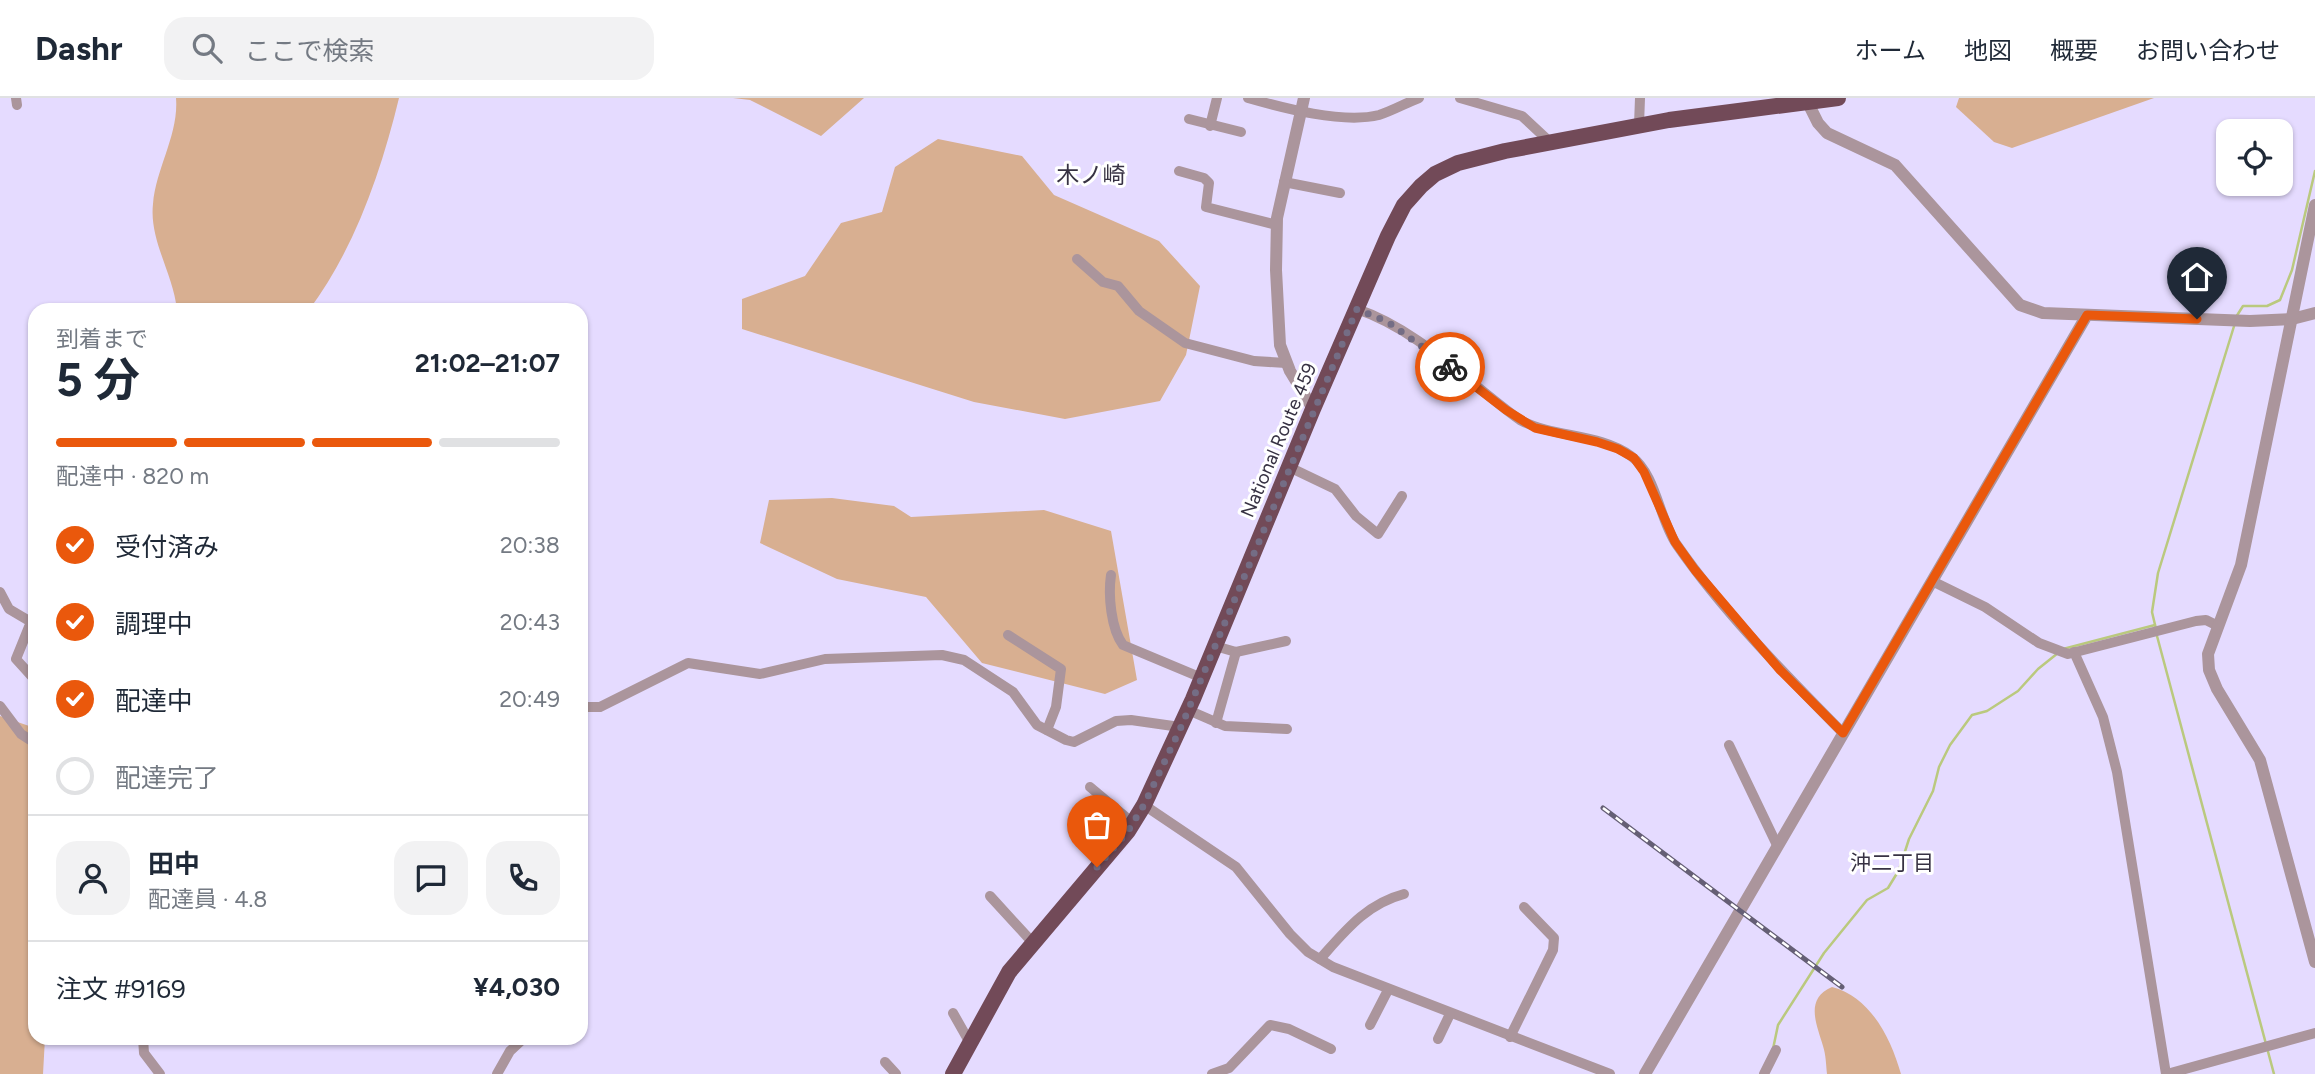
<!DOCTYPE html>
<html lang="ja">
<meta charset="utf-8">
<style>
:root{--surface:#fff;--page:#f2f2f3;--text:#1f2937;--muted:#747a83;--line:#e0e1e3;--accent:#ea580c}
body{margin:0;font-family:Figtree,"Noto Sans JP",sans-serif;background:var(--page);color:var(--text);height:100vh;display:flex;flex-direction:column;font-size:26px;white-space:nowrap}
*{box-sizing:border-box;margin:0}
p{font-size:23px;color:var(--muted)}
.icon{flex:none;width:38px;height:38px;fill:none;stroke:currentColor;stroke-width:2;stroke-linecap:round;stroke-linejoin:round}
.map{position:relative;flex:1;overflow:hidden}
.side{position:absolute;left:28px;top:205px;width:560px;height:742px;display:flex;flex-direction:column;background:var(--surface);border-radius:21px;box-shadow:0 2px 5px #0004}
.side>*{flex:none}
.tools{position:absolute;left:2216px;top:21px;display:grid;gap:14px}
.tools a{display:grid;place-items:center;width:77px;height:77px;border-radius:14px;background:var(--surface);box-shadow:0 2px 5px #0004;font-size:35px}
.pin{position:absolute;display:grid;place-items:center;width:60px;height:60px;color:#fff;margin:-72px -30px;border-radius:50% 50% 50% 0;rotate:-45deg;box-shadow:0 0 7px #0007}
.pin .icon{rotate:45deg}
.courier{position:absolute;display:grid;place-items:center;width:70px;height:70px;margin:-35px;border:5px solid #ea580c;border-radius:50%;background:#fff;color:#222;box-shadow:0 2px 9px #0007}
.summary em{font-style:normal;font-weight:700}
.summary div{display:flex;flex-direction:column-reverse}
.summary{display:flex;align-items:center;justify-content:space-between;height:119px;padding:0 28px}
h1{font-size:46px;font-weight:700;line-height:52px}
.bar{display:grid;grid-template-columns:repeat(4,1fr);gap:10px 7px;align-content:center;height:84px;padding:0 28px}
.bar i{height:9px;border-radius:5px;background:var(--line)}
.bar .active{background:var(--accent)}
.bar p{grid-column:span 4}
.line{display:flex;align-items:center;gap:18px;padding:0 28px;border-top:2px solid var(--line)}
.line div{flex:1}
.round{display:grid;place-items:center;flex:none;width:74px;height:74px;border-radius:21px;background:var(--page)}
ol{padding:0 28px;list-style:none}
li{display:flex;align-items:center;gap:21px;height:77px}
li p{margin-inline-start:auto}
li .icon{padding:7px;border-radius:50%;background:var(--accent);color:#fff;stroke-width:4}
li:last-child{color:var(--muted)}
li i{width:38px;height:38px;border:4px solid var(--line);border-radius:50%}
header{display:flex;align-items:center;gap:42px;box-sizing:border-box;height:98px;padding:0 35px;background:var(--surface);border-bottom:2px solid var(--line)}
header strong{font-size:33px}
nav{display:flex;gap:38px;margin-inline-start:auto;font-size:24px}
.search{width:490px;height:63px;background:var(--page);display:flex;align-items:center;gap:18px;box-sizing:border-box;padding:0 24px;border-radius:21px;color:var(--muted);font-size:26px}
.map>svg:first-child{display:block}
.green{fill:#d8af91}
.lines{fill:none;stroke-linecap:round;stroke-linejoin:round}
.stream{stroke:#bac97e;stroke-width:2.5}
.minor{stroke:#ab959c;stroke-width:10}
.tertiary{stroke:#ab959c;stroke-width:12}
.trunk{stroke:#724a58;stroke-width:16}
.rail-casing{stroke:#655f75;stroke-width:5}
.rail{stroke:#fff;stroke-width:2.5;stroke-dasharray:8;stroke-linecap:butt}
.done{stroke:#746d85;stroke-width:7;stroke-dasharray:0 12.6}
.route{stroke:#ea580c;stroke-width:9}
.labels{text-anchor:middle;stroke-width:6;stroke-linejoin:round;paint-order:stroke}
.street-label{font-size:19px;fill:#373243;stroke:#fff}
.neighbourhood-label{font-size:21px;fill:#373243;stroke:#fff}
.quarter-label{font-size:23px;fill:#373243;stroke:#fff}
</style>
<header>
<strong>Dashr</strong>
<div class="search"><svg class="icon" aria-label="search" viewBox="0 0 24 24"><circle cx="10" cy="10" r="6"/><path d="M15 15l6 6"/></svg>ここで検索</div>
<nav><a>ホーム</a><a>地図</a><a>概要</a><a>お問い合わせ</a></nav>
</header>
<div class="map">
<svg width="2315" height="976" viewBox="0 0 2315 976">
<rect width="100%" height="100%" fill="#e5dbff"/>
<g class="green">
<path d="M176,0H399C381,74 355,150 309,212H177C173,175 149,142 153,106C156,70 179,36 176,0Z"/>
<path d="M733,0H864L821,38L750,2Z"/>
<path d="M1959,0H2154L2012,50L1994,44L1956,9Z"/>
<path d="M938,41L1022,58L1054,97L1159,143L1200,188L1186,257L1160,303L1065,321L974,304L742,231V201L805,178L841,125L882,114L895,69Z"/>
<path d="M832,400L894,408L911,419L1044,412L1111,433L1137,582L1105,596L982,565L926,499L837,481L760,445L769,402Z"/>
<path d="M0,618L35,630V940H45L43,976H0Z"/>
<path d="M1832,889C1871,899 1891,941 1901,976H1827C1826,967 1826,957 1823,948C1817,927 1804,901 1832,889Z"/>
</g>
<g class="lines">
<g class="stream">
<path d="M2236,219L2243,208H2267L2280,202L2292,172L2315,73"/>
<path d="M2156,531L2152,514L2158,475L2235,225"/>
<path d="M2157,538L2274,976"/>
<path d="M2063,551L2155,527"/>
<path d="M1773,951L1778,927L1824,855L1867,802L1888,790L1899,772L1909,741L1933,693L1939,669L1950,647L1972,617L1987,613L2018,593L2038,571L2058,555"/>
</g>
<g class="minor">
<path d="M16,0L17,7"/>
<path d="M1248,0C1283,10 1343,26 1379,17C1392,13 1406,5 1419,0"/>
<path d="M1460,0L1522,18L1551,45"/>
<path d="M1189,21L1241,34"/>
<path d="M1639,27L1640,0"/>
<path d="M1210,28L1217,0"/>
<path d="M1179,73L1204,80L1209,85L1206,109L1277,127"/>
<path d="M1284,84L1340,95"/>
<path d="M1077,161L1103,184L1118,188L1139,213L1185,245L1254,263L1286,265"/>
<path d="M1357,211C1419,232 1468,285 1520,322C1554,340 1599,335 1631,358C1657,377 1659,422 1677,447C1725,516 1785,576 1843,635"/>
<path d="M1289,369L1335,391L1356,418L1378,436L1402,398"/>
<path d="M1111,477C1108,497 1111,531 1123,547L1202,580"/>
<path d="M1932,483L1985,509L2039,545L2068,556L2196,523L2206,522L2216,527"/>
<path d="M0,494L9,511L31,524L16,561L35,582"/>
<path d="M1008,537L1061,571L1056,609L1047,632"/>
<path d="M1215,548L1236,554L1286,543"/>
<path d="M2074,554L2103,619L2117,674L2166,976"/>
<path d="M0,608L21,636L35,645"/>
<path d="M581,609H600L688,565L760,576L825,561L942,557L964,562L1013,594L1037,627L1066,642L1074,644L1116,623L1131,622L1180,629"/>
<path d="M1188,612L1225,628L1287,631"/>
<path d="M1216,625L1236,554"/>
<path d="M1729,647L1777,747"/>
<path d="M1090,689L1133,725"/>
<path d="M1144,707L1236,769L1290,836L1308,854L1333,869L1610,976"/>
<path d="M990,798L1033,845"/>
<path d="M1320,861C1345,833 1366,806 1404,796"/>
<path d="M953,915L970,945"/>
<path d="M1370,927L1388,892"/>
<path d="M1510,939L1553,852L1554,840L1524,809"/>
<path d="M143,940L144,955L160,976"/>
<path d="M1438,941L1450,916"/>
<path d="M885,964L896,976"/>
<path d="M497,976L510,953L524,940"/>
<path d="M1212,976L1229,970L1270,927L1289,931L1331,951"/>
<path d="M1764,976L1776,952"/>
<path d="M2167,976L2315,935"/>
</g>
<g class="tertiary">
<path d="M1304,0L1277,120L1276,172L1280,247L1290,273L1313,311"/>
<path d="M1808,5L1818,25L1827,35L1895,67L2020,207L2043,215L2250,223L2292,221L2315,215"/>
<path d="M2315,107L2241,467L2208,556L2209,572L2217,591L2260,662L2315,864"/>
<path d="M1645,976L2087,217"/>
</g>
<path class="trunk" d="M953,976L1009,874L1128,733L1144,707L1193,601L1313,311L1388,138L1404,107L1421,88L1435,76L1458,65L1505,53L1669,22L1838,0"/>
<g class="rail-casing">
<path id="rail" d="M1603,710L1842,889"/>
</g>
<use href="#rail" class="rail"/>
</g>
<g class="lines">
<path class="done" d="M1097,769L1128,733L1144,707L1181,629L1357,211L1388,224L1450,269"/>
<path class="route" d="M1450,269L1506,312L1535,330L1597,344L1618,351L1634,360L1644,374L1675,444L1695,472L1780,572L1843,635L2087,217L2197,221"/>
</g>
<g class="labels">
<g class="street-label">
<text transform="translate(1278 342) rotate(-67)" y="7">National Route 459</text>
</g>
<g class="neighbourhood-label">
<text x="1892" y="772">沖二丁目</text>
</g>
<g class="quarter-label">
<text x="1091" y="85">木ノ崎</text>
</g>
</g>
</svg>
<div class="tools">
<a><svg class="icon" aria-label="locate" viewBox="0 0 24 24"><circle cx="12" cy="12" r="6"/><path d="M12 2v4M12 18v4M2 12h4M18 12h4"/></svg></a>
</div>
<div class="pin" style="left:1097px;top:769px;background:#ea580c"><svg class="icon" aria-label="bag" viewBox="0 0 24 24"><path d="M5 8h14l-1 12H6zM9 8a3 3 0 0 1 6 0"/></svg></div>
<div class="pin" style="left:2197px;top:221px;background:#1f2937"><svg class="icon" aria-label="home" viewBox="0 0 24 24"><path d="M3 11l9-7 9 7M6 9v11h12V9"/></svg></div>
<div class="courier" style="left:1450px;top:269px"><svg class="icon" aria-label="bike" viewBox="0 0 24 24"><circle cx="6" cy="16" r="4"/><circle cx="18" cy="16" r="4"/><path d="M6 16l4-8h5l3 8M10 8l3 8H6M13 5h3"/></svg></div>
<section class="side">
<div class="summary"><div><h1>5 分</h1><p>到着まで</p></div><em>21:02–21:07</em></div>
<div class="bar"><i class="active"></i><i class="active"></i><i class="active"></i><i></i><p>配達中 · 820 m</p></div>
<ol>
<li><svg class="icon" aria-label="check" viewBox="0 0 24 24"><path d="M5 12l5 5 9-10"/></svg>受付済み<p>20:38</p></li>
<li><svg class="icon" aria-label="check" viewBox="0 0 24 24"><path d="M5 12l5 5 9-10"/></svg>調理中<p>20:43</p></li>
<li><svg class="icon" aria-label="check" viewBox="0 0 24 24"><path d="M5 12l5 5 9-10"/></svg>配達中<p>20:49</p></li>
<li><i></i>配達完了</li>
</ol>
<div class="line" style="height:126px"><a class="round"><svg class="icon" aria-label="person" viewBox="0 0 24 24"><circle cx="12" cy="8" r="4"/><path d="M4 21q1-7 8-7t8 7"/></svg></a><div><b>田中</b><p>配達員 · 4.8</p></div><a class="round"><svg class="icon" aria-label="chat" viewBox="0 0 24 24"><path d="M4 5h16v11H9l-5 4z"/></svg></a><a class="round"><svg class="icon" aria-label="phone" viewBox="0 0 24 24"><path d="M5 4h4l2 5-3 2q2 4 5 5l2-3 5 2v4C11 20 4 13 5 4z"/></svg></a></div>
<div class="line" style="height:91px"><div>注文 #9169</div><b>¥4,030</b></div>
</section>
</div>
